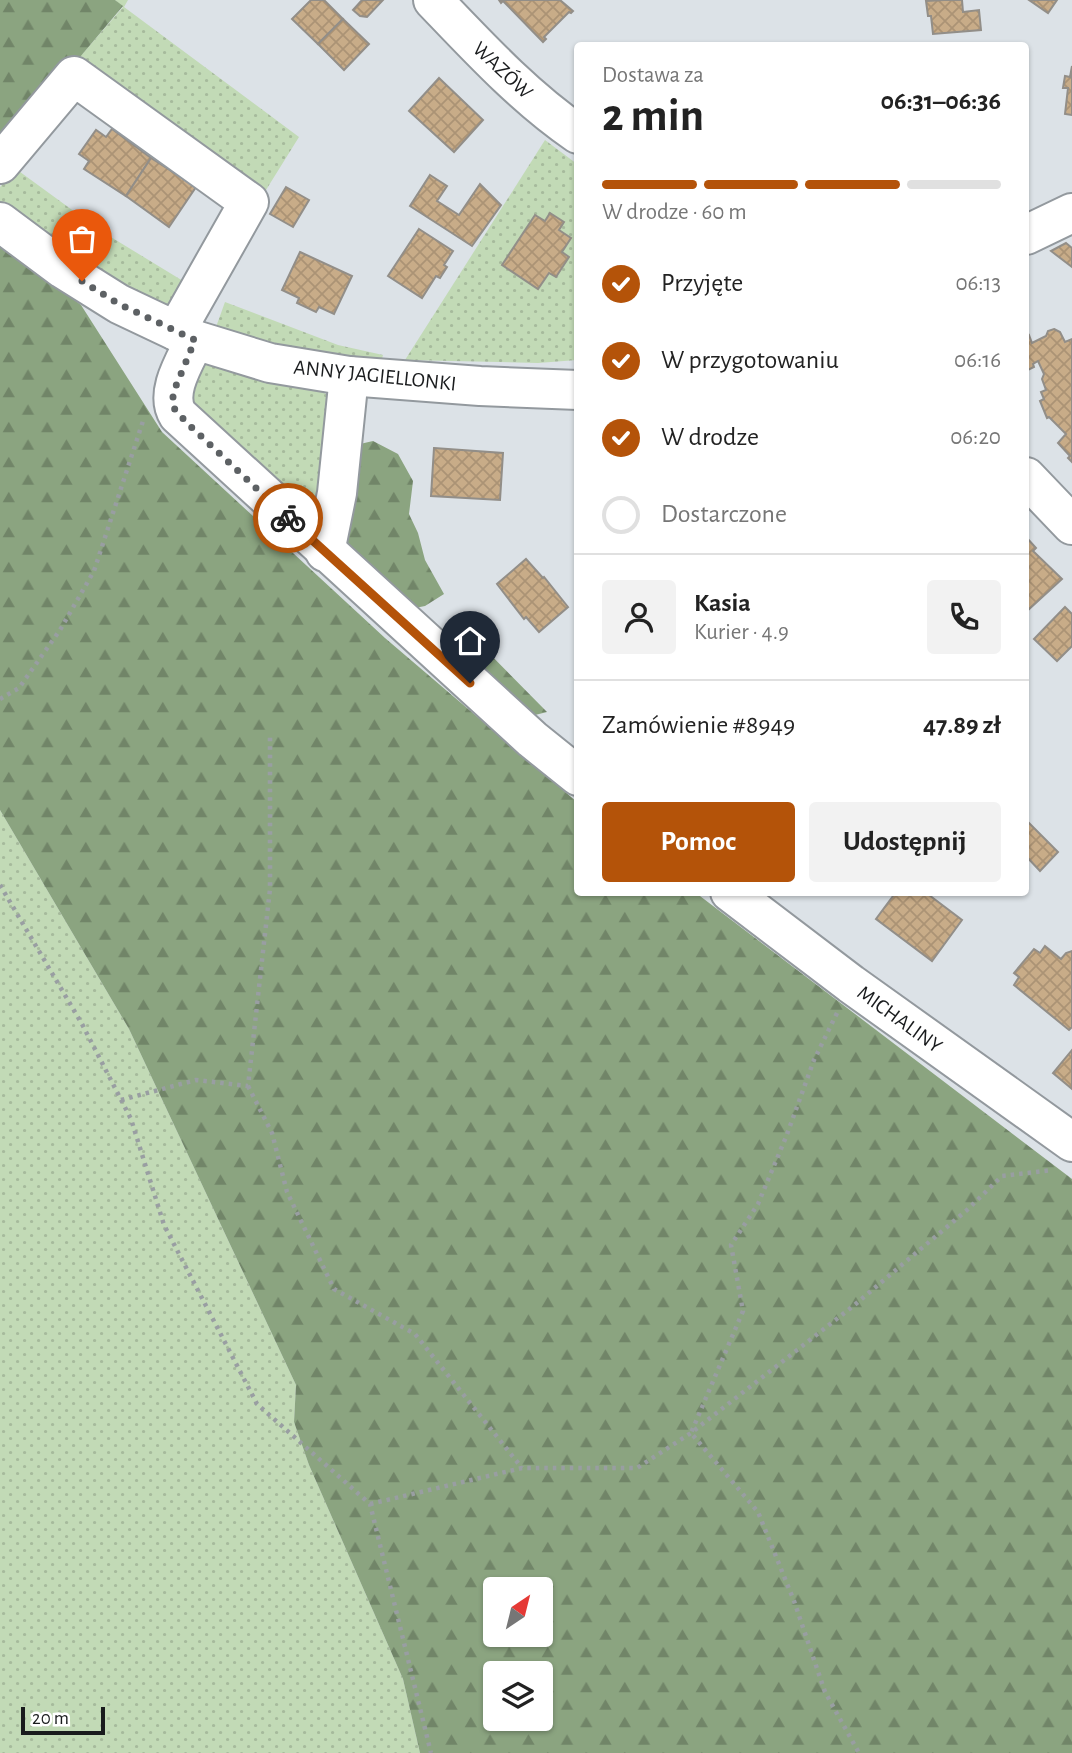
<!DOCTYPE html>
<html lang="pl">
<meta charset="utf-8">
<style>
:root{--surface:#fff;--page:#f2f2f2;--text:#222;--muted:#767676;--line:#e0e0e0;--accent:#b45309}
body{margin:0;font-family:"Alegreya Sans",sans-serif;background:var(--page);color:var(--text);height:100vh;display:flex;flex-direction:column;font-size:26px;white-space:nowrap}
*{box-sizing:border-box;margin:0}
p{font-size:23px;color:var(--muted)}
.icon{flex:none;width:38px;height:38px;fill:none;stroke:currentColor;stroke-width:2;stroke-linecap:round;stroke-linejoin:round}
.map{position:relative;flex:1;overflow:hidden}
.side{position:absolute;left:574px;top:42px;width:455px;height:854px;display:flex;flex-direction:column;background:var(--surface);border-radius:7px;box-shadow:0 2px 5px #0004}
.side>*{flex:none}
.needle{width:46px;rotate:35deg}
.tools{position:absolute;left:483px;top:1577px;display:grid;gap:14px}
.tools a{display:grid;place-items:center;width:70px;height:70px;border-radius:7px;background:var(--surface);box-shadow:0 2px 5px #0004;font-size:35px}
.scale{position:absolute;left:21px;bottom:18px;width:84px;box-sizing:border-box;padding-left:7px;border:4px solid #191b1d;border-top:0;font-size:19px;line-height:24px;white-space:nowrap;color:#191b1d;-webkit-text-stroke:5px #fff;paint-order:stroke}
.pin{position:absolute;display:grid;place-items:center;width:60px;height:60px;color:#fff;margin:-72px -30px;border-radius:50% 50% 50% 0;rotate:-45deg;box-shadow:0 0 7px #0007}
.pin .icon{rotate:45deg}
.courier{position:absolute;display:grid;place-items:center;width:70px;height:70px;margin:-35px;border:5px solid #b45309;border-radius:50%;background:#fff;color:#222;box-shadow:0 2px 9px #0007}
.head em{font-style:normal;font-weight:600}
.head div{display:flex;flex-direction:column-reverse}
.head{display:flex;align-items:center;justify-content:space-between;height:119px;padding:0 28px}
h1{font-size:46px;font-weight:600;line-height:52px}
.bar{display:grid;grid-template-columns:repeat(4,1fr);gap:10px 7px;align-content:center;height:84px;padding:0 28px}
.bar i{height:9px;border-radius:5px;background:var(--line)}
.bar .active{background:var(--accent)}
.bar p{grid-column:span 4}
.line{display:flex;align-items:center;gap:18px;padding:0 28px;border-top:2px solid var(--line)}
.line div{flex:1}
.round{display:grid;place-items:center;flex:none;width:74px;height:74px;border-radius:7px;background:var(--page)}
ol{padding:0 28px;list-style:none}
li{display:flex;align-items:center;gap:21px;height:77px}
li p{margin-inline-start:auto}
li .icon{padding:7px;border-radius:50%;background:var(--accent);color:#fff;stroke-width:4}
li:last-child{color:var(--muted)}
li i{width:38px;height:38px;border:4px solid var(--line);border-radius:50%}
.button{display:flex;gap:14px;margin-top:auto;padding:14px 28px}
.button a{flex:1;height:80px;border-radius:7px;background:var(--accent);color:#fff;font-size:28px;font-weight:600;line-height:80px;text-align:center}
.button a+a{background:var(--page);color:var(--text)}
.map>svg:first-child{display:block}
.grass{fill:url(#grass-dots)}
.forest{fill:url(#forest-firs);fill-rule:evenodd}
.building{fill:url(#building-cross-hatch);stroke:#928e88;stroke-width:2}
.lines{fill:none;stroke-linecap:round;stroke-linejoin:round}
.minor-casing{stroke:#93999e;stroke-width:42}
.path{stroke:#999ea2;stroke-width:4.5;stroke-dasharray:3.5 5;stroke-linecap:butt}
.minor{stroke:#fff;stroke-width:38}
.done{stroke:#5d6164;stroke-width:7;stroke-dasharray:0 12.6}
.route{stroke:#b45309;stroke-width:9}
.labels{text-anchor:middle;stroke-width:6;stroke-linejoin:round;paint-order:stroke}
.street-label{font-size:21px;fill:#191b1d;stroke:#fff}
</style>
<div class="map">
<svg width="1072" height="1753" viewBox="0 0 1072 1753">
<defs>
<pattern id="grass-dots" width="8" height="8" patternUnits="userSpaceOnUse" patternTransform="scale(1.75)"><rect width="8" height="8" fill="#c2dab6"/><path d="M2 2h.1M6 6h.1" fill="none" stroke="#a6ba9c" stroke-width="1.8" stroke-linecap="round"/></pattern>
<pattern id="forest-firs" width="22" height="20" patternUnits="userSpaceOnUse" patternTransform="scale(1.75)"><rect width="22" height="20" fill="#8ba480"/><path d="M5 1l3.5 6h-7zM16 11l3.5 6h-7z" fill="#718568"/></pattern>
<pattern id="building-cross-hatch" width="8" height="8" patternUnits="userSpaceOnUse" patternTransform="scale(1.75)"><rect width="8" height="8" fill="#c8ac88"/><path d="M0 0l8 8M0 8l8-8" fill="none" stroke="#ab9375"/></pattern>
</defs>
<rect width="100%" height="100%" fill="#dce2e7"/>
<g class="grass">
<path d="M115,0H128L124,7L299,137L261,198L73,65L123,7Z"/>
<path d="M545,140L577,164V360L538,363L405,360Z"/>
<path d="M16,169L101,231L188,284L168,316L0,205V187Z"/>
<path d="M225,302L338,345L383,355L380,366L316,360L216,327Z"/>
<path d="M202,359L228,370L316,389L332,397L314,526L185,405Z"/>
<path d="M0,810L129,1029L296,1385L294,1422L309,1465L403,1679L420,1753H0Z"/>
</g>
<g class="forest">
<path d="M0,0H115L123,6L0,152Z"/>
<path d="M0,242L81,305L162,432L385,638L577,802L578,892L696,893L1072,1179V1753H420L403,1679L309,1465L294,1422L296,1385L129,1029L0,810ZM495,1589H541V1634H495ZM495,1673H541V1718H495Z"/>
<path d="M373,441L398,454L413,481L409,514L418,533L425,560L444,594L425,606L405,610L345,544L360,444Z"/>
<path d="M458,614L475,639L547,712L527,717L435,636Z"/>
</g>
<g class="building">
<path d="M311,0H324L343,19L318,44L292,19Z"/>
<path d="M362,0H383L367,17L360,16L353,10Z"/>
<path d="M499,0H560L573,11L571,13L569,12L544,37L546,39L543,42L503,1L501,3Z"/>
<path d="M944,0H962L963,12L979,10L981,30L933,34L931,16H928L926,1Z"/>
<path d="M1029,0H1057L1048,13Z"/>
<path d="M343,19L369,44L344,70L318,44Z"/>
<path d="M1072,66V115L1065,114L1068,88H1063L1065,76L1070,77Z"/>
<path d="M439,78L483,120L454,152L409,111Z"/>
<path d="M112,129L151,158L126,196L84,169L89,161L79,154L96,130L106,137Z"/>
<path d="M151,158L196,187L169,227L126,196Z"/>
<path d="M430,175L447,186L437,201L459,215L480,184L501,205L472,246L410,206Z"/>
<path d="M286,187L309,200L293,227L270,214Z"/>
<path d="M550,213L564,222L559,230L571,238L562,252L569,257L556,277L549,273L538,289L502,265L535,215L545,221Z"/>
<path d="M419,229L453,251L444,265L447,267L440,278L436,276L422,298L388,276Z"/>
<path d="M1066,243L1072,248V267L1051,251Z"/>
<path d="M300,252L352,276L334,314L319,307L316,312L297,303L299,298L282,290Z"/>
<path d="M1054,329L1060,332L1065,342L1072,339V462L1068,458L1070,456L1058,443L1066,434L1049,417L1047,418L1040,401L1044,399L1041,392L1046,390L1042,379L1044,374L1038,361L1033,364L1034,367L1026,371V337L1029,335L1032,343L1046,336L1048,331Z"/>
<path d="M434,448L503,453L500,500L431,496Z"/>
<path d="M1026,537L1036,548L1033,551L1062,579L1026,612Z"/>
<path d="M526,559L543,578L544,577L568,607L539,632L526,617L524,619L497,584Z"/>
<path d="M1065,607L1072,614V646L1057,661L1034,639Z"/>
<path d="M1026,820L1058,852L1040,871L1026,856Z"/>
<path d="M896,892H925L962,920L932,961L876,919Z"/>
<path d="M1045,946L1061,959L1066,953L1072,951V1027L1069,1030L1014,985L1019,977L1014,973L1034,949L1040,953Z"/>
<path d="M1072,1050V1089L1053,1073Z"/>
</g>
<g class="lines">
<g class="minor-casing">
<g id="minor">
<path d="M433,0C478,47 524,97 578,134"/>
<path d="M0,164L74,76L249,202L176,331"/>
<path d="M0,222L63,269L119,304L195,340L270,363L349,376L480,386L578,390"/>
<path d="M1026,235L1072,213"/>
<path d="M195,340C185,361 164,393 178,415L532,739L578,776"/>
<path d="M1026,477L1072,525"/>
<path d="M325,552L337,493L349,376"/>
<path d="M730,892L851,984L1072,1142"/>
</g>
</g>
<g class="path">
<path d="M0,699L19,688L60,630L94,571L144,418"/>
<path d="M0,885L82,1024L131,1119L164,1225L257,1404L370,1504L431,1753"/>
<path d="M837,1013L814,1060L786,1137L758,1204L731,1245L743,1311L691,1433L758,1512L794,1601L825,1692L859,1753"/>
<path d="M248,1086L272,1133L287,1192L334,1289L415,1334L522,1468"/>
<path d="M121,1100L196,1080L248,1086L270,889V736"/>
<path d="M370,1504L522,1468H637L691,1433L852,1307L967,1210L1002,1176L1052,1170"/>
</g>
<use href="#minor" class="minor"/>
</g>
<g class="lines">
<path class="done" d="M82,281L119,304L195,340L173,393V407L187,423L288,518"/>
<path class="route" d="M288,518L470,683"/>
</g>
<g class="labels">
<g class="street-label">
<text transform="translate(503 70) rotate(43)" y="7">WAZÓW</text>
<text transform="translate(375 375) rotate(6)" y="7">ANNY JAGIELLONKI</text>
<text transform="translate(900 1019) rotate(36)" y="7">MICHALINY</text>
</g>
</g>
</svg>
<div class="tools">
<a><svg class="needle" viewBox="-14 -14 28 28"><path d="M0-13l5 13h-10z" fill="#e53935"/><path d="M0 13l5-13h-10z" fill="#767676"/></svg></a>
<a><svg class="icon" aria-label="layers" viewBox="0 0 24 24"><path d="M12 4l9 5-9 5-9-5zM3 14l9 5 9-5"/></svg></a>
</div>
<div class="scale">20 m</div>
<div class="pin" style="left:82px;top:281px;background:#ea580c"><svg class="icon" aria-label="bag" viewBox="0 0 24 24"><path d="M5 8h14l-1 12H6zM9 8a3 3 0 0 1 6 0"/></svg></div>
<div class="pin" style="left:470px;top:683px;background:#1f2937"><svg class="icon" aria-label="home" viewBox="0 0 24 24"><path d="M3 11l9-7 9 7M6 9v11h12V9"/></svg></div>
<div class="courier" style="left:288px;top:518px"><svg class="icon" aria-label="bike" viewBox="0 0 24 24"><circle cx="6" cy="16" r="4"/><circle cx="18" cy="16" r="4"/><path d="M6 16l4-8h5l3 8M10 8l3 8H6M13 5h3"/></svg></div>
<section class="side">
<div class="head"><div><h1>2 min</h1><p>Dostawa za</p></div><em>06:31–06:36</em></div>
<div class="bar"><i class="active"></i><i class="active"></i><i class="active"></i><i></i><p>W drodze · 60 m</p></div>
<ol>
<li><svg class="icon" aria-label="check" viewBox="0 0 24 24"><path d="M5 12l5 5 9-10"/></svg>Przyjęte<p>06:13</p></li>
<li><svg class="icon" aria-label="check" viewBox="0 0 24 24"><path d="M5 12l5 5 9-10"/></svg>W przygotowaniu<p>06:16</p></li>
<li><svg class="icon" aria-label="check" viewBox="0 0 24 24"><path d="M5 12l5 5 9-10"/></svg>W drodze<p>06:20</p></li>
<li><i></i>Dostarczone</li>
</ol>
<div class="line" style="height:126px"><a class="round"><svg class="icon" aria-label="person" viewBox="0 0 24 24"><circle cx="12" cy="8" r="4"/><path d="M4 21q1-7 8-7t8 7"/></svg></a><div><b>Kasia</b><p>Kurier · 4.9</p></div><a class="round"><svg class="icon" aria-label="phone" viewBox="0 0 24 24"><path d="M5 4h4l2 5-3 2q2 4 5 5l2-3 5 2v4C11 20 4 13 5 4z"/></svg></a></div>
<div class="line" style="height:91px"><div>Zamówienie #8949</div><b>47.89 zł</b></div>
<div class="button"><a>Pomoc</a><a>Udostępnij</a></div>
</section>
</div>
